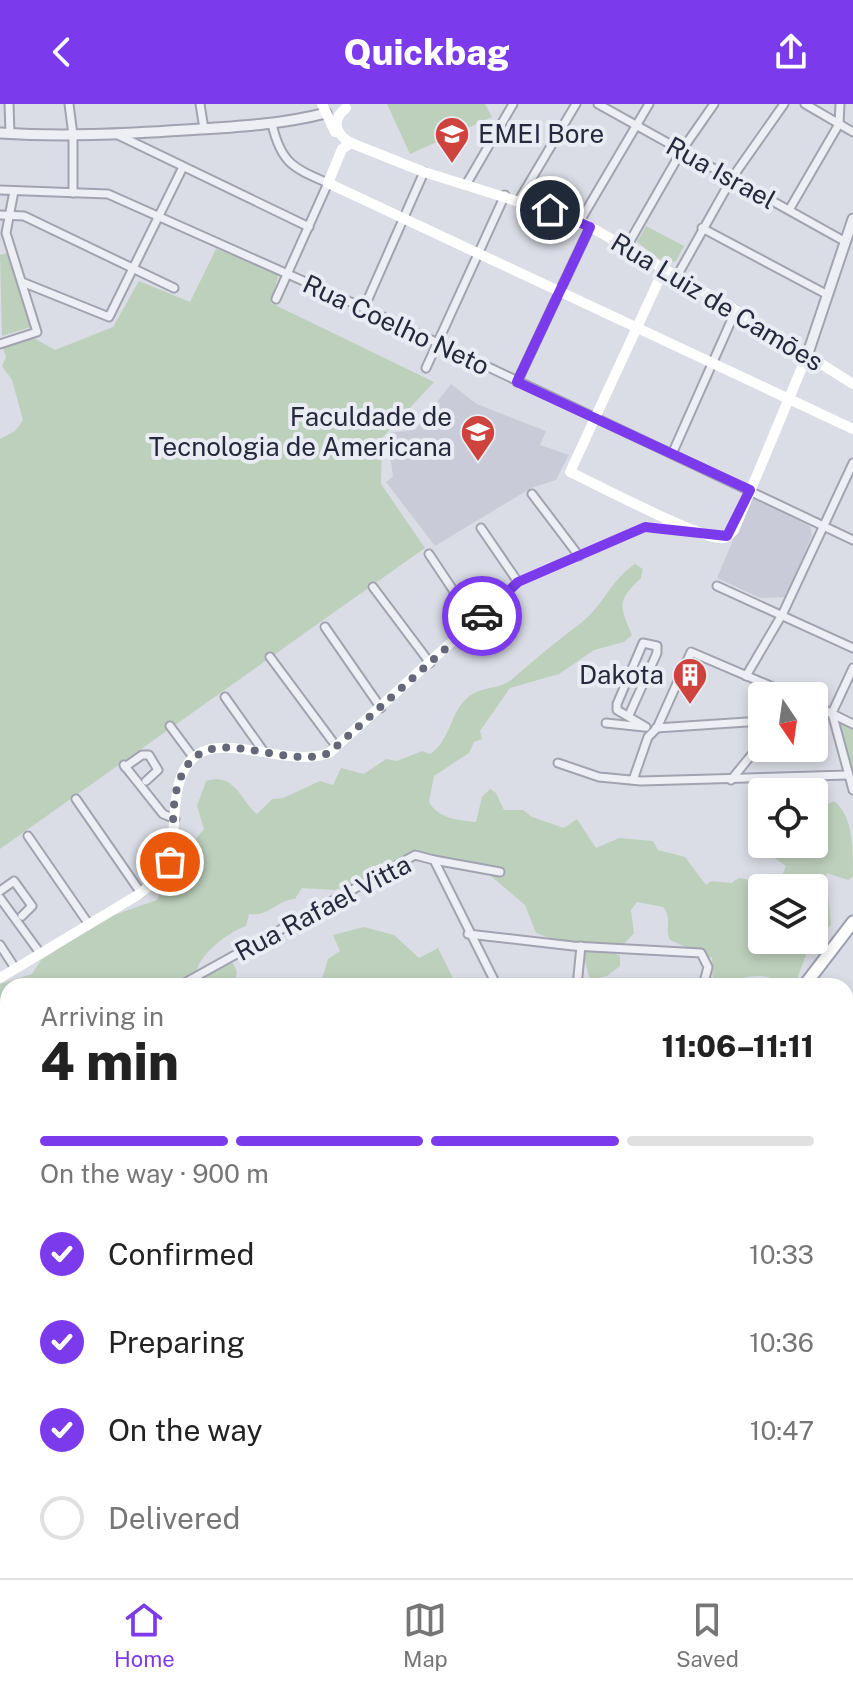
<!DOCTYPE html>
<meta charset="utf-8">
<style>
:root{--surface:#fff;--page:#f6f6f6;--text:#222;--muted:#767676;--line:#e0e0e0;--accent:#7c3aed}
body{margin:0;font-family:"Public Sans",sans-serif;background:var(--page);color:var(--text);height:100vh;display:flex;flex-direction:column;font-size:30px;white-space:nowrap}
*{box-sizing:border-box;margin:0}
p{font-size:26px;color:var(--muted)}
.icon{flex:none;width:44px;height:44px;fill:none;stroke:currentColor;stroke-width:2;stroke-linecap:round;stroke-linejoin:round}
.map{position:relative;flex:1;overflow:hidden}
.side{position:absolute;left:0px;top:874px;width:854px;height:600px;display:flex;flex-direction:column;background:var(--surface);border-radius:24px 24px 0 0;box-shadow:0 4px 12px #0003}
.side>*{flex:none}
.needle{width:52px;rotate:167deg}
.fabs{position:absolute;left:748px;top:578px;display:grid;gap:16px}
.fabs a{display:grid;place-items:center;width:80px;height:80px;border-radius:8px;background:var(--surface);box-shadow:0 4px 12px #0003;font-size:40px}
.pin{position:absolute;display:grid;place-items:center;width:68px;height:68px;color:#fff;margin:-34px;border:4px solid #fff;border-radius:50%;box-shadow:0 2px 8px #0007}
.courier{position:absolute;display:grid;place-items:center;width:80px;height:80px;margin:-40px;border:6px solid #7c3aed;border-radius:50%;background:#fff;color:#222;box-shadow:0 2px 10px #0007}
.overview em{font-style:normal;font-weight:800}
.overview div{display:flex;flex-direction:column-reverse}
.overview{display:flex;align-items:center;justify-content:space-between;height:136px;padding:0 40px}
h1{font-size:52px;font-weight:800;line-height:60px}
.bar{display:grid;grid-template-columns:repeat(4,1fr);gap:12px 8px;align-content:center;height:96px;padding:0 40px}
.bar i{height:10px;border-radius:6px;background:var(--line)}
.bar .current{background:var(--accent)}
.bar p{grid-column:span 4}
ol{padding:0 40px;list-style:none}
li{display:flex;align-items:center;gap:24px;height:88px}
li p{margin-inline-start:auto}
li .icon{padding:8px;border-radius:50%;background:var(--accent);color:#fff;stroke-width:4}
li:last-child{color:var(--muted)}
li i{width:44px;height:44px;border:4px solid var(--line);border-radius:50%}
header{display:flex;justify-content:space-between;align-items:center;height:104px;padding:0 40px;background:var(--accent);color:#fff;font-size:36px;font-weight:800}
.tab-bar{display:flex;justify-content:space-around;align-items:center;height:112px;border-top:2px solid var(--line);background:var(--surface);font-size:22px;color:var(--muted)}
.tab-bar a{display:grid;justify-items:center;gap:4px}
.tab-bar .current{color:var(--accent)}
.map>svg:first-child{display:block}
.built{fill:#c9ccd8}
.green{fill:#bdd0bc;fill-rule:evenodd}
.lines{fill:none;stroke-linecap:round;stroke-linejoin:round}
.minor-casing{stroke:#a1a3b0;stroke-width:11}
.tertiary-casing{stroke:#a1a3b0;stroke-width:13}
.primary-casing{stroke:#9b9fb1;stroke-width:15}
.minor{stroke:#eeeff4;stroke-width:7}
.tertiary{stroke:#eeeff4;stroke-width:9}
.secondary{stroke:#fff;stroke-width:10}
.primary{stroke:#fff;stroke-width:11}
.done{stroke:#656878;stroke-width:8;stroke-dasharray:0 14.4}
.route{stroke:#7c3aed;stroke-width:10}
.labels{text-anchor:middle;stroke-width:8;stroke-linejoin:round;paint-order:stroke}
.poi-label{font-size:26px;fill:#25293c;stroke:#eaecf4;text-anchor:end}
.street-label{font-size:26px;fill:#25293c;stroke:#eaecf4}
</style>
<header><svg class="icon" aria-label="back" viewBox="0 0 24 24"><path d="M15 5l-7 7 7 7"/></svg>Quickbag<svg class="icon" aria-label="share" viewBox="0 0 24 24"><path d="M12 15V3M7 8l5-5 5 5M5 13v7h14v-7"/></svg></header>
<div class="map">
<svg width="853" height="1474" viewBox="0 0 853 1474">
<rect width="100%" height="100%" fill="#dbdde6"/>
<g class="built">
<path d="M451,280L477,300L546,327L540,341L569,351L556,376L531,384L435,442L386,378L393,372L387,329L415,326Z"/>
<path d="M751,393L810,422L812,431L787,493L760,494L717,474Z"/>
</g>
<g class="green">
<path d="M387,0H485L492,13L410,50Z"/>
<path d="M646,122L684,142L676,157L666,160L637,138Z"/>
<path d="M216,145L273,166L278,172L271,199L434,278L382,334L381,380L425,444L0,745V335L15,327L23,316L12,276L2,262L6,253L3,244L34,234L55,246L113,223L139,177L190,198Z"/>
<path d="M11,148L34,222L2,232L0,151Z"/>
<path d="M635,460L643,465L641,474C617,497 619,501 632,531L624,538L594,546L559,570L510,584L480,627L482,635L474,638L469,649L434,672L429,698C439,715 458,716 476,718L482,693L490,685L496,689L504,706H523L532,713L564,724L577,715L596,744L619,734L653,737L658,746L685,753L706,781L711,777L731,779L739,774L778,781L786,762L773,753L781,740H814V707L834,697C853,711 853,745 853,772L848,776L826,769L831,821L808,845L795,881L787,882C761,863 741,876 713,882L712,854L670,836C664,825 673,814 663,803L637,798L631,806L634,829L625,839L607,846L620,852V862L607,872L590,876L582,846L536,829L525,801L485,767L433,750L400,754L372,773L335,786L302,784L295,795C277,796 269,813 249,810L246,822C229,828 202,848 197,865L207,869L233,859L237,868L234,882H8V973L0,977V880L32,870L41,856L103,815L157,796L166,772L204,725L197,702L206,677C235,668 240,696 257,710L272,695L283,694L320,677L333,681L341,664L364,670L386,655L397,657L422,647L430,650C450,637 450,610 466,595C479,582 498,586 511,576C533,557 554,539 577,522C602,505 610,476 635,460ZM762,784H814V836H762Z"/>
<path d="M835,613L853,622V677Z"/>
<path d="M364,823L394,831L419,854L438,844L457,882H320L328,855L340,847L333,831Z"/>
<path d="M0,1095L8,1102V1167L0,1159Z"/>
</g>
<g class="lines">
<g class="minor-casing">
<g id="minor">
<path d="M9,0L10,29"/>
<path d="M69,0L73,31V89"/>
<path d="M200,0L204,25"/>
<path d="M598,0L844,137"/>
<path d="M805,0L853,28"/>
<path d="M272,20C281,59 293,64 328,79L276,195"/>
<path d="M116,30L309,123"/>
<path d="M467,79L513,0"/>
<path d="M0,86L108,90L364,204L853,436"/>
<path d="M519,96L576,0"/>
<path d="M789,106L839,20L840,0"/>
<path d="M0,111L24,112L174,184"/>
<path d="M580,117L649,0"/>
<path d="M702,124L826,190"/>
<path d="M626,144L682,46L714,0"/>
<path d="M677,172L732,74L784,0"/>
<path d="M22,178L109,213L183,63"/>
<path d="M364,204L424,68"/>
<path d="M0,240L37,228L6,129L14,87"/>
<path d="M426,264L505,91"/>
<path d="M517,278L590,123"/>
<path d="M672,350L736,206"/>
<path d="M532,390L579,452"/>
<path d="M481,424L518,478"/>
<path d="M429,450L475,519"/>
<path d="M717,482L853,544"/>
<path d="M373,483L430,559"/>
<path d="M325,523L381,604"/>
<path d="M270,553L336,642"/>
<path d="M853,564L832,609L853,686"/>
<path d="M746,572L783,509L853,359"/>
<path d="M225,593L264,648"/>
<path d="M814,601L853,620"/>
<path d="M629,611L657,549V542L643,539L617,600V606L646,623"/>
<path d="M606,619L644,623"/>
<path d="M170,622L193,653"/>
<path d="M656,624L762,617"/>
<path d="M558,659L599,673L641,677L848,671"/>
<path d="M124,661L163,710L175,715"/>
<path d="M125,663L142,651H149L158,666L146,677"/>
<path d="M633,676L648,633L657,624L691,548L794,592"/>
<path d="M731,676L753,649L762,630"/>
<path d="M76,695L141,789"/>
<path d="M28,732L88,819"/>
<path d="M434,756L500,768"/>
<path d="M0,787L14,777L32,802L22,812"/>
<path d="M0,794L40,849"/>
<path d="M468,830L573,842L701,849L708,863L703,882"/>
<path d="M0,841L15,864"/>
<path d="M179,882L415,751L434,756L497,882"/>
<path d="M577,882L581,842"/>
<path d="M0,981L8,977"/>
<path d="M846,1074H853"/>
<path d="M0,1092L8,1101"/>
<path d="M846,1138H853"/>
<path d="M0,1163L8,1170"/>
<path d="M0,1240L8,1245"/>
<path d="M0,1307L8,1305"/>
<path d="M0,1350L8,1396"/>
<path d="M3,1410L8,1442"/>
<path d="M12,1466L13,1474"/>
<path d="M109,1466L120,1474"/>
<path d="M243,1466L259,1474"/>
<path d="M535,1466L541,1474"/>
<path d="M610,1466L616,1474"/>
<path d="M197,1474L208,1466"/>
<path d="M677,1474L688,1466"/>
</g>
</g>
<g class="tertiary-casing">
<g id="tertiary">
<path d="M0,29C62,33 123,30 185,26C233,23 279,21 326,9"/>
<path d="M808,249L853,115"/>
<path d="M846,1222L853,1213"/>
<path d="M433,1466L438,1474"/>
<path d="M463,1466L468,1474"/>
<path d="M725,1466L727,1474"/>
<path d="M735,1466L737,1474"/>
</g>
</g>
<g class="primary-casing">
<g id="primary">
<path d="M804,882L853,818"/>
<path d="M846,907L853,898"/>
<path d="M346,1474L352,1466"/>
<path d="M409,1474L415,1466"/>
</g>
</g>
<use href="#minor" class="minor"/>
<use href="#tertiary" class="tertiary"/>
<g class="secondary">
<path d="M322,0L335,28"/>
<path d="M346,4C331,16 335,30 351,39L424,68L580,117L736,206L853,280"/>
<path d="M351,39L342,45L328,79L853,325"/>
<path d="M664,165L570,368C594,379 707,439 724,434C729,432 731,429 734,426L808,249"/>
<path d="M0,874L141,789C181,754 170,743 176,695C187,601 273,669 329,649L518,478L645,423L694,426"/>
<path d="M0,1049L8,1044"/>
<path d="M0,1405L8,1404"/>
</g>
<use href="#primary" class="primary"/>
</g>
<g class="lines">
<path class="done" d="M170,758C175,733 170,702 179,678C203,609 277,668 329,649L482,512"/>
<path class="route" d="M482,512L518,478L645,423L727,432L750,386L517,278L590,123L550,106"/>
</g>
<defs>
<g id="school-pin" transform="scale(1.8)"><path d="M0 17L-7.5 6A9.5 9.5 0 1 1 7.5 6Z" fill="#ce433d" stroke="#eaecf4"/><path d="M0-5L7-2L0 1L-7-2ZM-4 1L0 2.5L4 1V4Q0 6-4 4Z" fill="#fff"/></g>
<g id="university-pin" transform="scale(1.8)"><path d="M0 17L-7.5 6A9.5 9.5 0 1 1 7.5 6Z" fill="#ce433d" stroke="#eaecf4"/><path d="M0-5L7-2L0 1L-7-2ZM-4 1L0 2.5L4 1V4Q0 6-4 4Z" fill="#fff"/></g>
<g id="building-pin" transform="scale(1.8)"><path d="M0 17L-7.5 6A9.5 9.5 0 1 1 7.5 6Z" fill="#ce433d" stroke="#eaecf4"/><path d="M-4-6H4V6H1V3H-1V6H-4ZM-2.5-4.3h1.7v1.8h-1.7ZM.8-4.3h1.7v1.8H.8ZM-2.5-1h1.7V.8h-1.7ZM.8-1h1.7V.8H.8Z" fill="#fff"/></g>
</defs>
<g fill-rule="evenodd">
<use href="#school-pin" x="452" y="30"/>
<use href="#university-pin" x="478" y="328"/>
<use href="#building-pin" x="690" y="571"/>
</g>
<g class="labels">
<g class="poi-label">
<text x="478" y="39" text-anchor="start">EMEI Bore</text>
<text x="452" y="322">Faculdade de<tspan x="452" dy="30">Tecnologia de Americana</tspan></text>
<text x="664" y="580">Dakota</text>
</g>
<g class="street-label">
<text transform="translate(721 69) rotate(29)" y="9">Rua Israel</text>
<text transform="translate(717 198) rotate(31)" y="9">Rua Luiz de Camões</text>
<text transform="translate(396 221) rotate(25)" y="9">Rua Coelho Neto</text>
<text transform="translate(323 804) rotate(-28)" y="9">Rua Rafael Vitta</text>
</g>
</g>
</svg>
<div class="fabs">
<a><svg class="needle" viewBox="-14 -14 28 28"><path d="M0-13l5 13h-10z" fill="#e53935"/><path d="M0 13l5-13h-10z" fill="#767676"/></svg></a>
<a><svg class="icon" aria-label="locate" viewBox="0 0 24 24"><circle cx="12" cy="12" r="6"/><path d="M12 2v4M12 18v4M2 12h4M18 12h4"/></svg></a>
<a><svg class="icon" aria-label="layers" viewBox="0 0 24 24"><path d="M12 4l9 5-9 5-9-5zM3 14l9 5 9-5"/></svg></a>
</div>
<div class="pin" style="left:170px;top:758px;background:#ea580c"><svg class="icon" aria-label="bag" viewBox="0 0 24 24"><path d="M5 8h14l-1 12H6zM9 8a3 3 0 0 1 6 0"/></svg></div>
<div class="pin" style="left:550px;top:106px;background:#1f2937"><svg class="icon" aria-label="home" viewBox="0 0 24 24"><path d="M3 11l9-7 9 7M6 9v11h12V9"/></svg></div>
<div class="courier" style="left:482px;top:512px"><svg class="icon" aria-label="car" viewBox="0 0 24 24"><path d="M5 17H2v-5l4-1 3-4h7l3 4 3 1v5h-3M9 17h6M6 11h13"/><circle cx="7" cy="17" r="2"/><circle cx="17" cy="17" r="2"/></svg></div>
<section class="side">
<div class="overview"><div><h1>4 min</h1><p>Arriving in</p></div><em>11:06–11:11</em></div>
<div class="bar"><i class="current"></i><i class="current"></i><i class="current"></i><i></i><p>On the way · 900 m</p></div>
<ol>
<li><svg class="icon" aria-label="check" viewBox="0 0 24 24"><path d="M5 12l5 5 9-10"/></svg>Confirmed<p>10:33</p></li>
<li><svg class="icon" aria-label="check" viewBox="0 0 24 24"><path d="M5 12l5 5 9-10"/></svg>Preparing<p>10:36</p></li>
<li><svg class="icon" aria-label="check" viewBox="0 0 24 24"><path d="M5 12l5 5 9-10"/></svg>On the way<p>10:47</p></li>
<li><i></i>Delivered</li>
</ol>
</section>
</div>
<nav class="tab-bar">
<a class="current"><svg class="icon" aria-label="home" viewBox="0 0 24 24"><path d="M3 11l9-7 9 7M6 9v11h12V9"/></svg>Home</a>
<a><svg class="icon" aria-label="map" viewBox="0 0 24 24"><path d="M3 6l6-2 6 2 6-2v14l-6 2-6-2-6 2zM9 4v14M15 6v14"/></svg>Map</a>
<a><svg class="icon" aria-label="saved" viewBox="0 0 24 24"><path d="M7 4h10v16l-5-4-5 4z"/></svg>Saved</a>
</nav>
